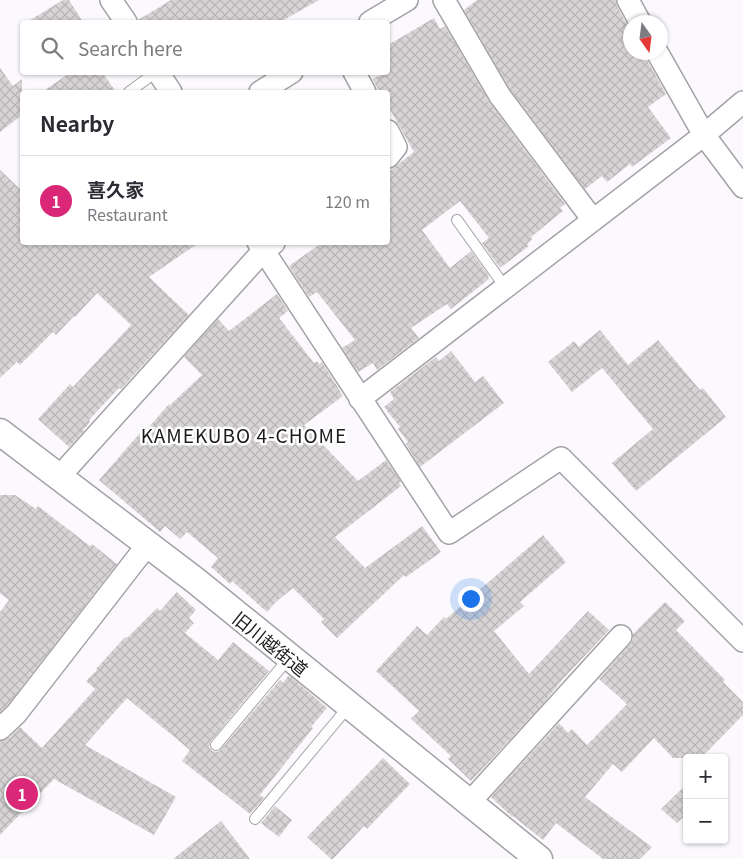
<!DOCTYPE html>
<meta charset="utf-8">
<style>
body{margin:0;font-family:Georgia,"Noto Sans JP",serif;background:#f2f2f3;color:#2b2b33}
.controls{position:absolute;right:15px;bottom:15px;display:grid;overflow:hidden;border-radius:5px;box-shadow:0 1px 4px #0004}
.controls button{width:45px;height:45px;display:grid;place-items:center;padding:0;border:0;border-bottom:1px solid #e1e1e2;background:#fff;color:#2b2b33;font:25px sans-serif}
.compass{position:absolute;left:623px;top:15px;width:45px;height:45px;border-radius:50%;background:#fff;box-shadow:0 1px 4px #0004;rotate:166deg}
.you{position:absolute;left:470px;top:598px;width:18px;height:18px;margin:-12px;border:4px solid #fff;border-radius:50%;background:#1a73e8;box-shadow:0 0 0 8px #1a73e833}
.badge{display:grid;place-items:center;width:32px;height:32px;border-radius:50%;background:#db2777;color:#fff;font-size:16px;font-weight:700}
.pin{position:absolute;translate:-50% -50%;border:2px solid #fff;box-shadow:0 1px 5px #0006}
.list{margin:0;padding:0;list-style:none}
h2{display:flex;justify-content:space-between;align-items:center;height:65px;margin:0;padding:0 20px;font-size:21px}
h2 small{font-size:16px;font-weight:400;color:#7c7c81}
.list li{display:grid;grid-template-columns:32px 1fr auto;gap:15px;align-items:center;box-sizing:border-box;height:90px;padding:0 20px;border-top:1px solid #e1e1e2}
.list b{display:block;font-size:19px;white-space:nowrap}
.list p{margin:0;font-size:16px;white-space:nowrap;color:#7c7c81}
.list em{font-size:16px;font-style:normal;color:#7c7c81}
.icon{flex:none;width:28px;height:28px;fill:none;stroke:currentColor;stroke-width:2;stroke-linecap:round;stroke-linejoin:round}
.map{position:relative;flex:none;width:743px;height:859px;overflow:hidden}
.search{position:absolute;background:#fff;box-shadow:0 1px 4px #0004;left:20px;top:20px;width:370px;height:55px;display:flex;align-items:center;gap:12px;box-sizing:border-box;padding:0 18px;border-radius:5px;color:#7c7c81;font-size:19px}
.panel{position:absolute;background:#fff;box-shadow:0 1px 4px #0004;left:20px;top:90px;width:370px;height:155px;border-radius:5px}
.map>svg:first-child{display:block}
.building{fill:url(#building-cross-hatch)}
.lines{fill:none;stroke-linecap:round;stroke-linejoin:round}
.service-casing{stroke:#a4a2a6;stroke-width:12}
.minor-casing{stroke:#a4a2a6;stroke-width:24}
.tertiary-casing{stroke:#a4a2a6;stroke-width:29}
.service{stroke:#fff;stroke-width:10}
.minor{stroke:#fff;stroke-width:21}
.tertiary{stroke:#fff;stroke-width:26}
.labels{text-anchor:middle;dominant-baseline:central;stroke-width:5;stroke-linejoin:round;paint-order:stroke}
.street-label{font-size:18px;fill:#1d1c1d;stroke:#fff}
.neighbourhood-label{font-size:19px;letter-spacing:1px;fill:#1d1c1d;stroke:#fff}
</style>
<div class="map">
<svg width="743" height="859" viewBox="0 0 743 859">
<defs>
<pattern id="building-cross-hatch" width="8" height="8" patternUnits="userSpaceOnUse" patternTransform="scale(1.25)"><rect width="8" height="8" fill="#d8d4d6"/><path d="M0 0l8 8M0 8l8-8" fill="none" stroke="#b9b5b7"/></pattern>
</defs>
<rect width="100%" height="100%" fill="#fbf9fd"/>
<g class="building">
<polygon points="63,0 69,0 83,22 27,22"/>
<polygon points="171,0 319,0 280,22 138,22 138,20"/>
<polygon points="477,0 616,0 617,6 630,30 630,52 645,52 646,58 666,94 648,107 671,138 632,167 630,164 607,182 602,176 585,189 510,89 464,10"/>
<polygon points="434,18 440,29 445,26 490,103 565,204 560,208 563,211 531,237 532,239 527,244 529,246 500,268 482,243 489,238 460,201 422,230 450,268 471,251 489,276 488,278 489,279 451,309 447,304 411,328 419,338 377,370 373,363 358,372 342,348 355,340 317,292 309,297 289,266 323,242 388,242 388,172 414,152 388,106 388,92 380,92 372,79 388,72 388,45"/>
<polygon points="0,68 13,86 22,79 22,115 0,132"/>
<polygon points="71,72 102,72 116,92 42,92"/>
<polygon points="0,170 22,191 22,242 200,242 149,277 189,315 121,389 119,388 89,420 90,422 83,430 84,431 69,447 38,419 70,384 73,387 131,325 97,293 75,317 74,316 56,335 53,332 20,365 17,362 0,378"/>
<polygon points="277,294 288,311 279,318 314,363 317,361 319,364 322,362 343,396 304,425 358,481 386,460 401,482 399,483 401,486 335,537 365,568 422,526 441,552 406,577 404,575 337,638 321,622 324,619 293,588 276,602 267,612 232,581 230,584 211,567 218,558 187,532 180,539 165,526 160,532 99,480 140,433 142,435 169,404 170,405 202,375 184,357 218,319 229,331"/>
<polygon points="600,330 628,365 658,340 700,390 703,388 726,417 636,491 612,463 653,429 602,368 572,392 548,362 574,341 579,347"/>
<polygon points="451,351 475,382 483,376 504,403 420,467 406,444 408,442 398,429 400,427 384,407 394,399 390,392 436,357 439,361"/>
<polygon points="0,495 15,495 36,509 38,506 90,546 92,544 117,564 7,706 0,712 0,612 9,600 0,593"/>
<polygon points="543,535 566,562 520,602 524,606 494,631 529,674 588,611 609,630 562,680 542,705 471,781 448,759 451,756 411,719 419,711 376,671 417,626 427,635 444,617 446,619"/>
<polygon points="177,592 196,610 189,618 194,623 185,633 218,660 233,642 269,671 211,741 209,747 212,751 218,752 221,749 280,680 283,683 289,675 327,708 311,727 313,728 260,795 264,798 250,814 182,761 190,750 127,698 85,745 176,797 154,835 54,779 0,835 0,741 9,738 20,727 42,748 95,689 86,681 97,670 96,669 125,637 127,638 157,608 160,611"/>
<polygon points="665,602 685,621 676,630 725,680 723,682 743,702 743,715 701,758 673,758 654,738 622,772 613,764 585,797 652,847 640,859 603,859 556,823 543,840 513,816 512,817 491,797 559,723 568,733 572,729 587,745 627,704 599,679 630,644 633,639 633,634"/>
<polygon points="383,758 410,784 367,829 364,826 333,859 331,859 307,837"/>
<polygon points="687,784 687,814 677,823 661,809"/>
<polygon points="275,806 292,820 279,837 261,823"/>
<polygon points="221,821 250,859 173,859"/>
</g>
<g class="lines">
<g class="service-casing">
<g id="service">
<polyline points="129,92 156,72"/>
<polyline points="457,220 505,287"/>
<polyline points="216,745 289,658"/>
<polyline points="255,819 349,706"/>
</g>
</g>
<g class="minor-casing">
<g id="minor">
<polyline points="111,0 126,22"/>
<polyline points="444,0 500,96 593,220"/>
<polyline points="628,0 640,22"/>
<polyline points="370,22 407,0"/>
<polyline points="657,52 704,135 743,187"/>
<polyline points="158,72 171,92"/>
<polyline points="354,72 365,92"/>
<polyline points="260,92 292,72"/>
<polyline points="388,131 396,147 388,157"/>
<polyline points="258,242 449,533 561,458 743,641"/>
<polyline points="360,399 704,135 743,102"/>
<polyline points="59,477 263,251 274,243"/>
<polyline points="0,729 16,714 148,544"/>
<polyline points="469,803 621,636"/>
</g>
</g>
<g class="tertiary-casing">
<polyline id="tertiary" points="0,432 196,581 539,859"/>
</g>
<use href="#service" class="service"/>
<use href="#minor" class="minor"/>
<use href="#tertiary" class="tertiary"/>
</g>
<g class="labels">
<g class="street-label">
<text transform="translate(271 643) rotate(39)">旧川越街道</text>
</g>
<g class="neighbourhood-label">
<text x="244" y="434">KAMEKUBO 4-CHOME</text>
</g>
</g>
</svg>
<div class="controls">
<button>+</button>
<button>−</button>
</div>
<svg class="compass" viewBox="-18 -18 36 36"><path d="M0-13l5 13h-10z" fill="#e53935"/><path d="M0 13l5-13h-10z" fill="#7c7c81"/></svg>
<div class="you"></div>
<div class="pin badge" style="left:22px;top:794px">1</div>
<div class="search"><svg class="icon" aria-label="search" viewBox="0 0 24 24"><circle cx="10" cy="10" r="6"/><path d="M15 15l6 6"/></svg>Search here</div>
<section class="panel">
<h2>Nearby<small></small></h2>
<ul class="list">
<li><span class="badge">1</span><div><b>喜久家</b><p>Restaurant</p></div><em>120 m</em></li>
</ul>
</section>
</div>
